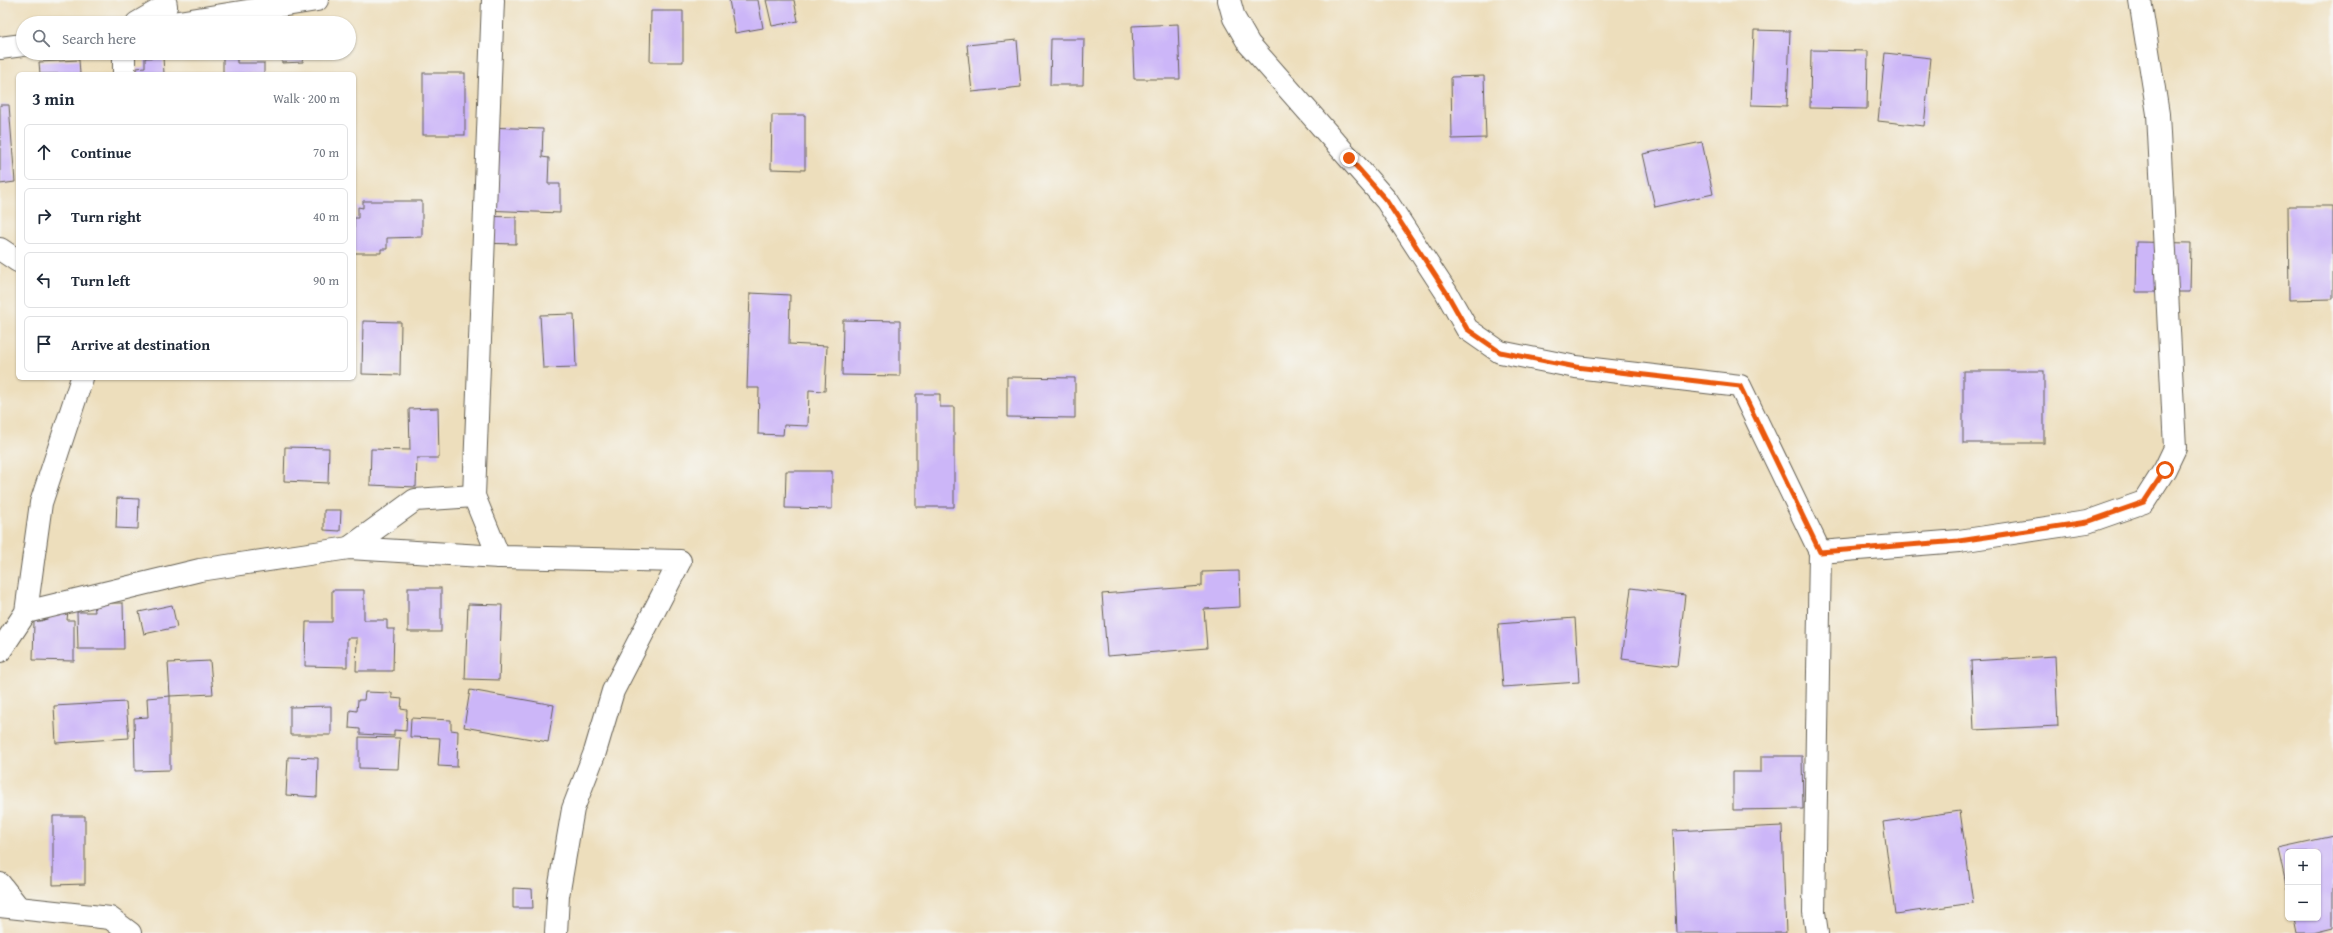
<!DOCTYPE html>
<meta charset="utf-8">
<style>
body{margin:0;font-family:"Gentium Book Plus",serif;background:#f6f6f7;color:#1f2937}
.controls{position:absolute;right:12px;bottom:12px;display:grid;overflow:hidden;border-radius:6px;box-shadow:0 1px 3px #0004}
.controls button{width:36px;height:36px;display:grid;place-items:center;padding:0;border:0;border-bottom:1px solid #e0e1e3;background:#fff;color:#1f2937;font:20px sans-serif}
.stop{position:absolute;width:12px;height:12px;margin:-9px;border:3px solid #ea580c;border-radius:50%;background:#fff}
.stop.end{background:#ea580c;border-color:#fff;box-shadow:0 1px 4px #0008}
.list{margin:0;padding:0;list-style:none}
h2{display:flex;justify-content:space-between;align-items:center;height:52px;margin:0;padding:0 16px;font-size:17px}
h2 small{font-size:13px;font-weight:400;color:#747a83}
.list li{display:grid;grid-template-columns:26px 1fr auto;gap:12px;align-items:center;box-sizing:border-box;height:56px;margin:0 8px 8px;padding:0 8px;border:1px solid #e0e1e3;border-radius:6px}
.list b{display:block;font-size:15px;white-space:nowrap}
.list em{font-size:13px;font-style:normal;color:#747a83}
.icon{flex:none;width:22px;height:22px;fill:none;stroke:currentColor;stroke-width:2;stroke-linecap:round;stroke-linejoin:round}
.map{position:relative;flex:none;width:2333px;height:933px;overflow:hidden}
.search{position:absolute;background:#fff;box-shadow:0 1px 3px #0004;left:16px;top:16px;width:340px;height:44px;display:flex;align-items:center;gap:10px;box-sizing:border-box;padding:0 14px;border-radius:22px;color:#747a83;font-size:15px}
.panel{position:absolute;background:#fff;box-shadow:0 1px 3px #0004;left:16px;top:72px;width:340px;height:308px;border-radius:6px}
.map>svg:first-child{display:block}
.building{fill:#ccb6f8}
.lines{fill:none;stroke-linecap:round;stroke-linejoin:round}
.minor-casing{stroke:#656054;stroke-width:24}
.major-casing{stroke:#656054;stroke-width:24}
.minor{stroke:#fff;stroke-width:22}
.major{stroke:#fff;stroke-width:22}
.route{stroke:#ea580c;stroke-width:5}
</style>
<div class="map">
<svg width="2333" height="933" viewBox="0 0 2333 933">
<rect width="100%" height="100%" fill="#f6f6f2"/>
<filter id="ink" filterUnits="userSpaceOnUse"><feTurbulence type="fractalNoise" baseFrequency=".025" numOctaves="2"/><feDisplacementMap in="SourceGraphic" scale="8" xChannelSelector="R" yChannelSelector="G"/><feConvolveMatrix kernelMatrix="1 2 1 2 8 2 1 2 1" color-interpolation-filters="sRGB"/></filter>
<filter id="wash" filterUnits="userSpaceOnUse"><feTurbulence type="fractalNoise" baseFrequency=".012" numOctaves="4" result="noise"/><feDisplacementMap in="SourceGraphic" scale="16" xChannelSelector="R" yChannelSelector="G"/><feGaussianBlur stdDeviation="0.9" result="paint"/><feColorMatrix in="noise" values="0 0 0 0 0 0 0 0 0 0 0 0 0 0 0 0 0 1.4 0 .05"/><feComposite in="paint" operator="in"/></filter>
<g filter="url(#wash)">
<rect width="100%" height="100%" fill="#eddebc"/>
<g id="blocks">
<g class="building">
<polygon points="729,0 758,0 763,28 735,33"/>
<polygon points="766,0 794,0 798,21 772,26"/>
<polygon points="651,11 683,11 683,62 650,62"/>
<polygon points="1178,24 1180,79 1134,79 1132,26"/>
<polygon points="1754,30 1790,31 1787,106 1751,105"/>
<polygon points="1051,39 1084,39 1083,85 1050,85"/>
<polygon points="1017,40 1021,87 972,92 967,45"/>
<polygon points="1811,50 1868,51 1867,109 1810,108"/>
<polygon points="223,53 237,53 237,63 264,63 264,74 223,74"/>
<polygon points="281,53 302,53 303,62 282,63"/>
<polygon points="1885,53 1931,58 1924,126 1878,121"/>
<polygon points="163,57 164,74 137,74 137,68 145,67 145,58"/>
<polygon points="79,60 80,74 40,74 39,62"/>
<rect x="423" y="73" width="42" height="62"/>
<polygon points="1484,76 1486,138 1452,139 1451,77"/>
<polygon points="0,105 9,105 15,182 0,184"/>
<polygon points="772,115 805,115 805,170 771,169"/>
<polygon points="485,127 543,129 542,157 549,158 548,184 560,184 560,213 483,210"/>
<polygon points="1702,142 1713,194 1655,207 1643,154"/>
<polygon points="363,201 422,201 422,237 387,238 387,249 381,249 381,253 354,253 354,218 358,218 358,207 363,208"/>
<polygon points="2288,206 2333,206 2333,299 2289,300"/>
<polygon points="478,216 516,217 516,244 478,243"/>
<polygon points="2137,242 2191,243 2190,292 2136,292"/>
<polygon points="750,293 790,295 789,344 827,346 825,391 809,390 808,426 784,425 783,435 758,434 759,388 747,388"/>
<polygon points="574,314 576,367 543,368 540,315"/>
<polygon points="843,320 900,321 900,376 842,375"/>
<polygon points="363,321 401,322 400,375 362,374"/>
<rect x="1963" y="371" width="81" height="72"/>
<polygon points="1007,377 1075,378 1075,418 1007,417"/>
<polygon points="916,394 940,394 940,407 954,407 954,507 916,507"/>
<polygon points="438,408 439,458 417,458 416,487 370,485 371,449 410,450 409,409"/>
<polygon points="285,447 329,448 328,483 284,481"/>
<polygon points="786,471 832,471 832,509 785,508"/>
<polygon points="117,498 139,499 138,529 116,528"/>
<polygon points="324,510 341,510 340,531 324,530"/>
<polygon points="1239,571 1240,607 1204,609 1207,648 1107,656 1102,594 1202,586 1202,572"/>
<rect x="408" y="588" width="33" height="44"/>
<polygon points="1631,588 1685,595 1677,666 1622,659"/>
<polygon points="332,590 364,590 364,620 387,620 387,629 394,629 393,671 356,671 357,638 347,638 347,667 305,666 306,622 332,622"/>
<polygon points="94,603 123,603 124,649 78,649 77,612 95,612"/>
<polygon points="468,604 502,605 499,680 465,679"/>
<polygon points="172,605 177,627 144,634 139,612"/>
<polygon points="68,611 67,620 74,620 74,661 33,660 34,621 41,621"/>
<polygon points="1575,618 1579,682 1503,687 1498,624"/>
<polygon points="2055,656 2058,726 1974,730 1971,661"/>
<polygon points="210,661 213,694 170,696 168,663"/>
<polygon points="470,690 554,705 548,742 464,727"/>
<polygon points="365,692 392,693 392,698 402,699 401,709 407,710 406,731 394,730 394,736 360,734 360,729 349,728 350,710 357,711 358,700 364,700"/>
<polygon points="170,696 170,770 135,771 134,718 148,717 147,698"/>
<polygon points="126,702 129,738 56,743 54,706"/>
<polygon points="331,706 331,735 290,735 290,707"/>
<polygon points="411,718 451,720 451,730 458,731 457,767 438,766 440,738 410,737"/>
<polygon points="359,737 400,738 398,769 359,768"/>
<polygon points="1761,756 1802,756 1803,809 1733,810 1733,772 1761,772"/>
<polygon points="288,757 318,758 317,797 286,795"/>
<polygon points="1960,811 1973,903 1895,914 1883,822"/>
<polygon points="53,816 85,816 85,884 53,885"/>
<polygon points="1782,826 1786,933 1677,933 1673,831"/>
<polygon points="2333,836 2333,928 2313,933 2297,933 2294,918 2318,918 2318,852 2288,852 2287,889 2278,848"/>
<polygon points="513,888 532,889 533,908 513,908"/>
</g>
</g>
</g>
<g filter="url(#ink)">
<use href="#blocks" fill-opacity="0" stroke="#656054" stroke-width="1"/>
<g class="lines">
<g class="minor-casing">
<g id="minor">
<polyline points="493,0 474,496 499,557 680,561 613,691 595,752 573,809 558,896 556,933"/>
<polyline points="1229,0 1234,18 1249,44 1386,200 1446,292 1467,329 1500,352 1576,367 1740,386 1820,552 1814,912 1817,933"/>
<polyline points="137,23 166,6 165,0"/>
<polyline points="172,23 317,0"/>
<polyline points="0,48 23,45"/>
<polyline points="124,53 124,74"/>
<polyline points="0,249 18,261"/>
<polyline points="1820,552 1959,541 2087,522 2144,502 2165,469 2175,448 2158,114 2140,0"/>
<polyline points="26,612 200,570 349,548 499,557"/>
<polyline points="0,651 26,612 41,503 82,378"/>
<polyline points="0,884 18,907"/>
<polyline points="0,906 110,918 130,933"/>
</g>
</g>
<g class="major-casing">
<polyline id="major" points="349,548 415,500 474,496"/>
</g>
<use href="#minor" class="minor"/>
<use href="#major" class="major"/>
</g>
</g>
<g class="lines" filter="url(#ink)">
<polyline class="route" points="1349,158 1386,200 1446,292 1467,329 1500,352 1576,367 1740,386 1820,552 1959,541 2087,522 2144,502 2165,470"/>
</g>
</svg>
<div class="controls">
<button>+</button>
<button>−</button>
</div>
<div class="stop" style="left:2165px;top:470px"></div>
<div class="stop end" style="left:1349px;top:158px"></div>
<div class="search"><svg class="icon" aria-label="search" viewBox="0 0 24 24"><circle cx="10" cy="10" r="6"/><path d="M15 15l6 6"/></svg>Search here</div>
<section class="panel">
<h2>3 min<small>Walk · 200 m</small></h2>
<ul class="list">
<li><svg class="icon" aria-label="ahead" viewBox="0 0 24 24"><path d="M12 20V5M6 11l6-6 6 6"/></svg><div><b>Continue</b></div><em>70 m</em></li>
<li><svg class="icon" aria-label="right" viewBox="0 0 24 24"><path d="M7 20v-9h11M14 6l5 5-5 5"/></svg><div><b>Turn right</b></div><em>40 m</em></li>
<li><svg class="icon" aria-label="left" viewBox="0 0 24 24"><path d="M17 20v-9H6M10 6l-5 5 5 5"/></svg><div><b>Turn left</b></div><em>90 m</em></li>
<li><svg class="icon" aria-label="arrive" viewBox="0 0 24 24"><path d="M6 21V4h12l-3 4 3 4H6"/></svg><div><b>Arrive at destination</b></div></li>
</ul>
</section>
</div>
